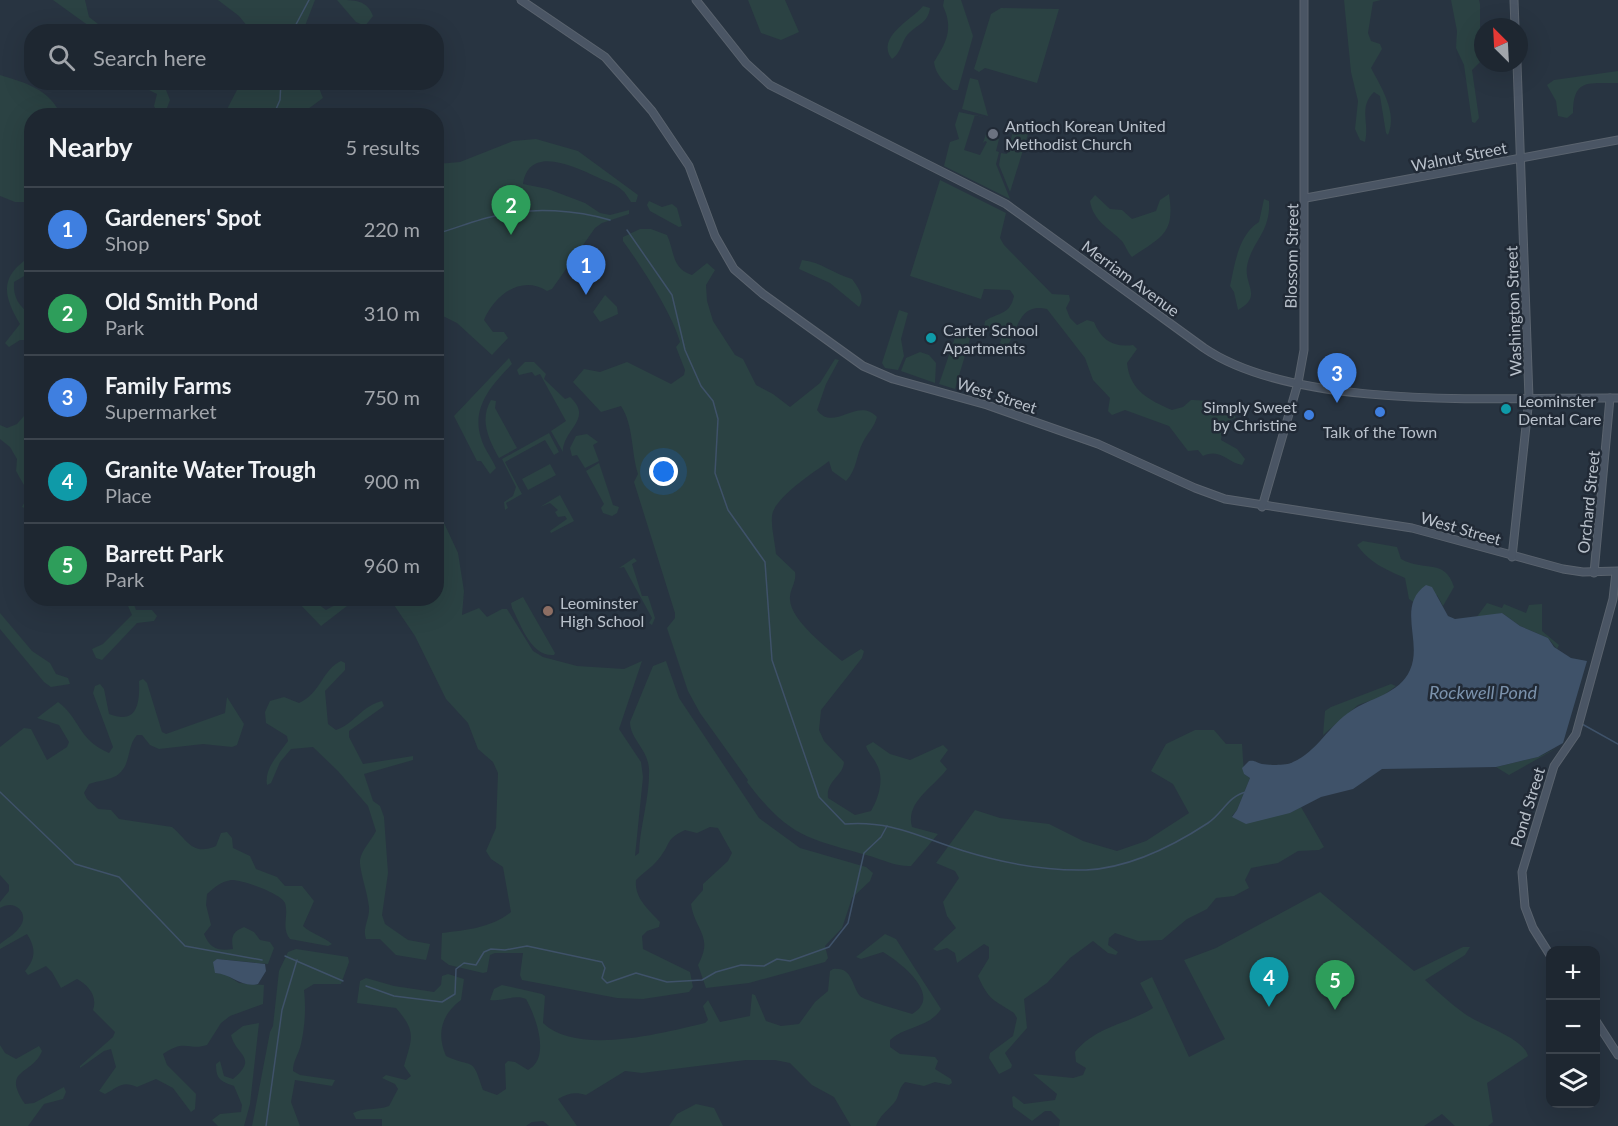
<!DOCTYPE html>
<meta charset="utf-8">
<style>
body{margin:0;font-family:Lato,sans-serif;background:#2b333d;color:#f1f3f6}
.controls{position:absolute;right:18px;bottom:18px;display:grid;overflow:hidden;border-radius:12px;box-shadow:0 6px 24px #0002}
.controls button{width:54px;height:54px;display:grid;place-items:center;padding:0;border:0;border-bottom:2px solid #3c444d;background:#1e2731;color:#f1f3f6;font:30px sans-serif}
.compass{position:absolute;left:1474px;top:18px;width:54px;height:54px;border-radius:50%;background:#1e2731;box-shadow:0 6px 24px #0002;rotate:336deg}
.you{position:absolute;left:664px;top:472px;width:21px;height:21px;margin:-15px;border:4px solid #fff;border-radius:50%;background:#1a73e8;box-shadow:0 0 0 9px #1a73e833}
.badge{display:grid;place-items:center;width:39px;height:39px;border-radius:50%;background:#95b2f1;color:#fff;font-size:20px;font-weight:700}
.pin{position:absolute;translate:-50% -50px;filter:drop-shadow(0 2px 3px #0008)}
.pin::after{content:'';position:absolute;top:32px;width:21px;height:18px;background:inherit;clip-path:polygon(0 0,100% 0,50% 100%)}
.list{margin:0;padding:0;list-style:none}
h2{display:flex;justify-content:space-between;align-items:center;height:78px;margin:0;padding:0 24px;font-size:26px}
h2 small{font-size:20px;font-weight:400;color:#a1a5ab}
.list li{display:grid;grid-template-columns:39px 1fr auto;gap:18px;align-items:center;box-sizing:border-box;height:84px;padding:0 24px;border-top:2px solid #3c444d}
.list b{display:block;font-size:22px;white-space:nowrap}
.list p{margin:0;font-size:20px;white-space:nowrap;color:#a1a5ab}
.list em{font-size:20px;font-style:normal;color:#a1a5ab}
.icon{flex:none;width:33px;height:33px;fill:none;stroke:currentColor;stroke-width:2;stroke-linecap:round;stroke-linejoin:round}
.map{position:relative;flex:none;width:1618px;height:1126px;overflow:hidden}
.search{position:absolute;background:#1e2731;box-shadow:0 6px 24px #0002;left:24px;top:24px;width:420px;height:66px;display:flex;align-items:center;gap:15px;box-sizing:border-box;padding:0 21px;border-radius:24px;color:#a1a5ab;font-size:22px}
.panel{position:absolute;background:#1e2731;box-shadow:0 6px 24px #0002;left:24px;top:108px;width:420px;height:498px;border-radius:24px}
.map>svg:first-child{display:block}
.green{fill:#2b4243}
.water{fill:#3f5269}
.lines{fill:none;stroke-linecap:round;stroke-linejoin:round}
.stream{stroke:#3f5269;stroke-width:1.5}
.secondary-casing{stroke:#5a636e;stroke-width:9}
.secondary{stroke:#4a5564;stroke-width:7}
.worship-dot{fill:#6b7280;stroke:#212a36;stroke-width:2}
.culture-dot{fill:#0f9aa8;stroke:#212a36;stroke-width:2}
.shop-dot{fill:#3f7fe0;stroke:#212a36;stroke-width:2}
.education-dot{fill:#8d6e63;stroke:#212a36;stroke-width:2}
.labels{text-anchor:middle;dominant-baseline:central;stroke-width:5;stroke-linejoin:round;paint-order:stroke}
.poi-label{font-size:16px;fill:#b9c1cb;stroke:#212a36;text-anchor:start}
.street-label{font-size:16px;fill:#b9c1cb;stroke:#212a36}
.water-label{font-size:18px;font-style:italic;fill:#7b92ac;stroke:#212a36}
</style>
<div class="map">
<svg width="1618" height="1126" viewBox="0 0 1618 1126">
<rect width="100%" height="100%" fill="#283441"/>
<g class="green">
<polygon points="53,0 85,0 89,17 107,31 96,31"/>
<polygon points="218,0 315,0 303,31 252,32 239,16"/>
<path d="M337,0C355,0 367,0 373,16L365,26L356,22Z"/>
<polygon points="748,0 785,0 799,32 781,40 761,33"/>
<path d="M944,0H961L973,36L958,90H953C945,83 935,74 934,62C946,43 954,29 943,6Z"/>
<path d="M1344,0H1381L1373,2L1368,33L1371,41L1380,44L1382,49L1371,68C1381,87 1398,113 1388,135L1386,133L1380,96L1374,92C1358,107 1370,124 1365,142L1360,140L1355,129L1358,101L1351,72Z"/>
<polygon points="1451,0 1479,0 1480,4 1480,38 1476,43 1483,53 1483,59 1472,70 1479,118 1475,123 1472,122 1464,65 1456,48 1457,31"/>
<path d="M923,6L930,8C928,23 918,24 908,34C901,42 902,52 892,59C875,37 912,20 923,6Z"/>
<polygon points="1001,8 1059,9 1037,83 985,68 979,72 974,69 991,14"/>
<path d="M1618,71V83C1590,84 1573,77 1573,113L1567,118L1558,116L1556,101L1547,85L1554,80Z"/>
<path d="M0,75C26,83 49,89 61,115L32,116L31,202H15L0,196Z"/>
<polygon points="970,78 978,80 988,116 962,109"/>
<polygon points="135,83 157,83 166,90 170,100 167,108 158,114 154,106 157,94"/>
<polygon points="236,83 320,83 319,88 323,98 308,109 304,115 224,115 237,90"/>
<polygon points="959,112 987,118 975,115 964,150 980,155 987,142 985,141 983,143 986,134 999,139 996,151 999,152 996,164 1010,199 944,166 950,142 959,139 955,125"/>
<polygon points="1019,127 1029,131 1010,192 999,165 1001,153 1007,154 1014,128"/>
<path d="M536,139L578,151L638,195L636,202H631C628,198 626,193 622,190C616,184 605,181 597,177C575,167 529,144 523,184L548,189L585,203L600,213L610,215L629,210V214L602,223L595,228L552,289L547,291C521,274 494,296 484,320L493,332H504L508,338L492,355L457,323L437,313V164L460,162L513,141Z"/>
<path d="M940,180L1006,213L1000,238L1004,245L1052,294L1069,295L1070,300L1066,308L1070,318L1077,325L1087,320L1094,322C1101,340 1114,348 1133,345L1137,349L1127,363C1130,391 1149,400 1172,410L1183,407L1191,400C1207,400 1228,404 1236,418C1224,421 1223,428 1221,440L1237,449L1245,459L1242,465C1226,462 1221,448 1203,456L1198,450L1188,451L1169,426L1125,410L1112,415L1108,411L1110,398L1093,380L1085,358L1047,309C1014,301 1019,340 1000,354L997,352L1002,337L1000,332L984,328L985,321C999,312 1010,315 1014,296L1010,290L984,289L981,299L910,276Z"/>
<path d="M1169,194C1175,233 1163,236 1132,257C1127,252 1126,246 1122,241C1109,228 1093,221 1090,201L1095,195L1110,209L1122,210L1132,219L1156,211L1160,200Z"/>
<path d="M1264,199L1269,201C1271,232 1252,241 1247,266C1244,286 1263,296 1238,310L1234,292L1230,286C1235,264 1238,235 1259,222Z"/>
<polygon points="649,201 662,207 672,204 677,208 682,226 679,227 650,211 647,205"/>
<path d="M640,229H651L667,235C675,252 671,268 692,275L707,263L715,270L706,285L707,301L713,321L735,355L743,359L756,385L773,394L790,407L820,383L835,359L839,360L826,384L817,410C834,433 857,396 877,417C874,428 868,432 863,442C856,455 857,470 846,481L832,471L829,461C815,472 774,497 772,516C771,528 775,542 776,554L795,572C797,582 789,590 790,600C791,620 827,648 842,661L861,649L864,651L862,658L821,710L819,730L824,741L844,762C843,777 826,780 828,798L855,815L871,811C879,798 885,777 876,763C873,757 868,753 866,746L873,742L890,754L910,760L943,745L948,750L940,761L947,769C934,787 905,802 912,827L938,834L911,866C898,867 883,860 870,856C806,838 789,837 747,782L748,780L700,713L688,691L667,628L675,618V613L634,482L638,474C631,452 634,426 621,406L601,412L573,382L584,369L600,372L627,362L671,384L684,375L685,370L676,347L680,342C672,313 641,266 623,241V237Z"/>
<path d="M802,260C821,262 834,274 852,279C858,287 866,298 859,307L830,283L799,269Z"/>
<path d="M24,261L31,266V272L14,282C13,298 19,306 31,315V345L27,340H20L9,347L5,343L20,324C4,297 0,279 24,261Z"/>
<polygon points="605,295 617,307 618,314 600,322 593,312"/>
<polygon points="899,310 908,313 901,339 904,356 898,370 885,368 882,363"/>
<polygon points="951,326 972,332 955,389 939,384 958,329"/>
<polygon points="920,352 929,355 936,363 935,383 901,371 906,358"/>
<path d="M509,358L512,364C492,385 471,407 481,438C484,449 492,458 496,468L490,474L481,461H477L454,416Z"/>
<path d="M525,362H534L546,374L544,379L565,399L570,397C594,419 563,429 563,452L551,431L566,421L540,374L535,376L532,372L519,375L517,370Z"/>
<path d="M491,400L496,401L495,408L517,448L499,458C489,440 479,420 491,400Z"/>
<polygon points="31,408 31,433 28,436 32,439 32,506 27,509 22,507 29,494 16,471 17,459 10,447 0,439 0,425 7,428 17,424"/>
<polygon points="549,433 559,452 554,455 545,440 505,462 522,494 506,503 508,508 505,510 504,502 513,496 516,487 502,459"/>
<polygon points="587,434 598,442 593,445 599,461 585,468 577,455 572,456 570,448 576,436"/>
<polygon points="599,463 613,505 619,507 617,513 612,516 603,513 601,508 604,504 586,471"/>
<polygon points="550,464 556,475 528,490 522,479"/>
<polygon points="560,495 574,521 551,533 550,531 567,519 565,516 558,517 555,512 558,510 550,503 540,507"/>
<path d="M437,508L458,553L464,591L462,615L479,608L487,617L502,609H507L533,651L543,657L577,666L624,669L642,661L619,729L641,762L643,777L635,856L639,853C640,825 650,797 649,769C648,749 630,739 630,722L653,666L666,661L679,698L759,818L800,848L866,867L873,873L870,881L852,898L842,928L825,946L828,958L825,962L749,983L706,988L698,965C714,936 695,931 691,904L703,890V884L728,861L732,853L718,828L710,827L697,833L685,830C665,840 672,841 661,856C654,866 644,872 636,880C634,898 649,910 660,922L659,927L647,931L642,936L643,949L690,972L693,987L689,992L643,999L617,998L522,980L520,975L523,953H495L490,955L487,972L483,973L449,965L441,959L442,933C467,930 491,928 511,912L503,867L491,859L486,851L496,828L498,773L493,762L478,749L468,723L446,699L415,636L390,599L436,598Z"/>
<path d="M1363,541L1397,547L1401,559C1425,572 1445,558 1454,587L1443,606L1437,595L1416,597L1415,603L1409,599L1405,578C1385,569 1370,563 1357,545Z"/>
<polygon points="634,558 637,561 632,564 642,596 648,596 655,618 652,625 649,623 652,618 624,567 619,568"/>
<path d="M523,597L555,653L554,655C531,657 521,625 512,608L511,603Z"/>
<polygon points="125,599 132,599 136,610 152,610 157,616 154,621 137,623 102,660 96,658 92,649 103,644 132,615"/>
<polygon points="295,599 311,599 326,610 346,599 356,599 321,626"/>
<polygon points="1487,603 1502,608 1504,604 1526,613 1529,605 1542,604 1542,631 1559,645 1557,649 1548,638 1520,626 1502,613 1476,618"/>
<polygon points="0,613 32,651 50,663 56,674 68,678 70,684 51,687 44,682 0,629"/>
<path d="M341,661L345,663V670L325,691L328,724L336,730C354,724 363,705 382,701L384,706L349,731V737L363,764L413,756V760L364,774L373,801L380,806L384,817L388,873L382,915L385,924L408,940L430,944L426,960L396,955L380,939H366C362,928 370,919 369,907C368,894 359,869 360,860C362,849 371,841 376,831L368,806L338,771L313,747L291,749L280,762L271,783L267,785C264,768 279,754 288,741L287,736L266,723L265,712L270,701L284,697L299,703C321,693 322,670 341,661Z"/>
<path d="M143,679L147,683L162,732L166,734L225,713L227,697L244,724L237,745L232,747L203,744L159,749L150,745L142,735H137C126,747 132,766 116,776C109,780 97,781 89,784L84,793L87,799L98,809L111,810L119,819L172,827C186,838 192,857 216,846L221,833L227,832L232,838L233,848L250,856L256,869L277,877L285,886H302L314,901L303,926C311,934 323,936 332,944L328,946L290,939C281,928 289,915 285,903C282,894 241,879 231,880C220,882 215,887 207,894L206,905L211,925L204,934C210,949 218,951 233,949C231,937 232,932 244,927L254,932L260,940L270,942L274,948L268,964L217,959L215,973L225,974L239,983L264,985L263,1004L230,1016L221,1023L207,1045C189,1051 185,1038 163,1054L167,1065L196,1094L195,1109L191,1112L173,1088L156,1079L137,1087C122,1080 117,1088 105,1094L99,1091L116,1067L111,1049L104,1051L80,1068V1066L113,1037L115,1032L93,1010C98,996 88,985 77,979L61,988L52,972L46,966L28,975L25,971C36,958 36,948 27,934L0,949V944C6,939 15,934 19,928C31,914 15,898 0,908V902L9,891V885L0,875V747L24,728L31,729L47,760L67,747L69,742L59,725L37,718L58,702C80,718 77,739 109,753L113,747L93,693L95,686L100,684L104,689L109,714C137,725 140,704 139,681Z"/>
<polygon points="1391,684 1396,686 1381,697 1358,705 1323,735 1325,711 1331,707"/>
<path d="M1195,730H1214L1226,744H1242L1244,774L1250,778L1237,810L1232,816L1290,813L1301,807L1324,847L1319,850L1298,851L1278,863L1251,868L1245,880L1249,888L1234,896L1216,898L1207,909L1187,919L1162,940L1138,941L1115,933L1109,938L1108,945L1118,952L1116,955L1108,953L1093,941L1070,958L1047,983L1024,999L1027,1028L1005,1053L1012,1065L1011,1068L999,1074L989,1058L990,1053L1013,1036L1017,1018L1014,1013C993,999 989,1001 978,976L989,958V947L984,944L957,963L955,953L947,948L937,951L933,949L956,928L947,916L943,902L959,878L955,871L936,863L975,810L1000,818L1049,824L1083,841L1117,851L1146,841L1189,813L1173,784L1151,771L1166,744Z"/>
<polygon points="1557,748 1509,775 1496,767 1538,757"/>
<path d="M1320,892L1414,971L1463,947H1470L1465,955L1425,980C1438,992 1451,1004 1465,1014C1480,1025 1524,1038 1528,1056L1487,1083L1493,1122L1488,1126H1455L1442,1114L1424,1126H1059L1060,1120L1051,1111H1045L1032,1121L1013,1107L1012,1097L1014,1096L1024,1104L1055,1100L1057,1094L1033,1074L1073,1078L1083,1075L1086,1068L1076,1062L1075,1052C1098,1025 1126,1025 1153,1008L1140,983L1152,977L1189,1057L1225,1039L1184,960L1216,948Z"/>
<path d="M885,934L896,939L941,1009C929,1028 905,1026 890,1040V1047L900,1054L935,1057L938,1061L935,1069L951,1079L952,1083L949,1085L935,1082L924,1086L905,1082C897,1090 900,1096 894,1103C887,1111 880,1115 876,1126H851L834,1097L812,1085L790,1063L775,1060H746L642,1073L625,1071L586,1095C576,1092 568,1093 558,1099L577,1126H549L543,1121L532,1122L526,1126H382V1119H356L353,1113C365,1107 376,1111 389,1106L398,1089L395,1084L382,1078L386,1075L406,1080L411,1076L404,1066C412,1038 417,1032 396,1008L357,1003L360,981L366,978L394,986L434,992L441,985L442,976L448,974L464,979L461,1000C442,1014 436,1033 446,1056C474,1069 472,1055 483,1090L497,1095L506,1089L505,1064L508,1061L515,1062L528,1070C551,1058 536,1017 526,999C515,994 502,1002 490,1000L494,989L502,985L542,994L545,996L543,1023C577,1056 663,1033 705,1023L708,1020L703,1006L708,1000L720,1022L750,1016L752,994L755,995L766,1021L781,1026L799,1024L815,1002L828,991L830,971L833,969C853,967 851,985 860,996C863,1000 903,1011 912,1014C944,996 900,962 883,952L861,959L856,957Z"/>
<path d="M296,949L348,957L349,962L341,984H314L304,990C306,1008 305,1026 301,1044C299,1054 293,1060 293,1071L300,1075L335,1080L332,1086L295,1080L291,1102L300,1126H252L270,1032L273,1026L279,971L288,952Z"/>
<path d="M259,1023L250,1104L244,1126H218L212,1120L220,1114L241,1112L242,1105L234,1086C220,1081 216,1079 216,1064L220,1061L224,1076L233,1079C259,1057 236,1056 231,1035L243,1026Z"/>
<path d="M0,1045L5,1053L16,1059L39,1046L42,1051C32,1076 1,1068 25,1104L34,1103L64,1087L66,1092L63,1099L44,1104L28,1126H0Z"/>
<polygon points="696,1104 714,1108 723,1126 669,1126 677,1114"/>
</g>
<g class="water">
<path d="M1426,585L1432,587L1448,616L1455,619L1502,613L1520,626L1548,638L1554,647L1571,658L1587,661L1563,743L1538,757L1496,767L1382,769L1353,789L1321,797L1290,813L1246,824L1232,817L1237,810L1250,778L1244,774L1242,768L1249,761C1256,760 1256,763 1262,764C1270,765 1286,766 1293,762C1317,752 1329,725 1351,711C1369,698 1400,694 1410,670C1423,642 1396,606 1426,585Z"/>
<path d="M217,959L265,964L266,971L258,984C241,988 232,974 215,973L213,962Z"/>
</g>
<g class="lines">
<g class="stream">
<polyline points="292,32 309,0"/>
<polyline points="273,116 280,100 281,82"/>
<path d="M627,230L672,295L685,350L701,386L713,401L718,419L715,473L728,510L765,562L772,660L819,797L845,824C892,820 921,838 964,851C1003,863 1044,871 1086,870C1129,868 1173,846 1208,823C1223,813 1228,796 1246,792"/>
<path d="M436,234C457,228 478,219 499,215C534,207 576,210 610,220"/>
<polyline points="1582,724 1618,744"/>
<polyline points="0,792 75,864 119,877 185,946 262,960"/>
<polyline points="285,956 343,981"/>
<polyline points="366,986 394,996 442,1002 455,994 456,969 464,963 476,965 484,952 491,949 505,950 527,946 602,962 605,968 602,978 607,983 636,973 667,982 702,980 716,972 741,965 764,966 777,959 790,961 829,947 848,923 864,853 881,837 887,826"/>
<polyline points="266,1126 282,1010 297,960"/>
</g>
<g class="secondary-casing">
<g id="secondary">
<polyline points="521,0 605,57 652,111 689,166 715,236 734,269 763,294 863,366 893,379 987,405 1098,444 1195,488 1225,499 1412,528 1563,569 1583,572 1618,571"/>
<path d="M696,0L746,63L770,85L1006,204L1204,348C1298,412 1505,397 1618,398"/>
<polyline points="1514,0 1515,27"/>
<polyline points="1306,198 1618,140"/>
<polyline points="1262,507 1298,383 1304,350 1304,0"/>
<polyline points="1512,557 1529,398 1517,63"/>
<polyline points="1594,573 1610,398"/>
<polyline points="1550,955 1533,928 1525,907 1522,872 1554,766 1576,734 1613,599 1616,572"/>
<polyline points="1596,1021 1618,1055"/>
</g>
</g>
<use href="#secondary" class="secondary"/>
</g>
<circle class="worship-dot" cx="993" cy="134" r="6"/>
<g class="culture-dot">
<circle cx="931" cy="338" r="6"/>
<circle cx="1506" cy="409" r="6"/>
</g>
<g class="shop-dot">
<circle cx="1380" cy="412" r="6"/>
<circle cx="1309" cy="415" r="6"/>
</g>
<circle class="education-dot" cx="548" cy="611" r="6"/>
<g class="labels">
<g class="poi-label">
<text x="1005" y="125">Antioch Korean United<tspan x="1005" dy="18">Methodist Church</tspan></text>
<text x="943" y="329">Carter School<tspan x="943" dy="18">Apartments</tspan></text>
<text x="1518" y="400">Leominster<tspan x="1518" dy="18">Dental Care</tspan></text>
<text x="1297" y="406" text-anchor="end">Simply Sweet<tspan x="1297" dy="18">by Christine</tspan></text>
<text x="1380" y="431" text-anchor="middle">Talk of the Town</text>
<text x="560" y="602">Leominster<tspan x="560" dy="18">High School</tspan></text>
</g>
<g class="street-label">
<text transform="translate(1459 156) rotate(-11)">Walnut Street</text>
<text transform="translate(1291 256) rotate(-89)">Blossom Street</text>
<text transform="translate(1131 278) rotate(36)">Merriam Avenue</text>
<text transform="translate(1513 311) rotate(-92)">Washington Street</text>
<text transform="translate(997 395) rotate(18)">West Street</text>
<text transform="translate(1588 502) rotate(-84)">Orchard Street</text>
<text transform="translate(1461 528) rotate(16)">West Street</text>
<text transform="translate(1527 807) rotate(-73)">Pond Street</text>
</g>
<g class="water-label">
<text x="1483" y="692">Rockwell Pond</text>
</g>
</g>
</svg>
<div class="controls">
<button>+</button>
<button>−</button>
<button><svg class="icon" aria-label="layers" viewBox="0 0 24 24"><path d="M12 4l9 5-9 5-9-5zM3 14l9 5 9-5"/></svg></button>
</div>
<svg class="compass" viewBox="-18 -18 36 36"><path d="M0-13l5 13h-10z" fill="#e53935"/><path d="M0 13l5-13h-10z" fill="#a1a5ab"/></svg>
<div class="you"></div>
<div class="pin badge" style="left:586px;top:295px;background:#3f7fe0">1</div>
<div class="pin badge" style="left:511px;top:235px;background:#2e9e5b">2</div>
<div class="pin badge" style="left:1337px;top:403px;background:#3f7fe0">3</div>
<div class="pin badge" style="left:1269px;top:1007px;background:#0f9aa8">4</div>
<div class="pin badge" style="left:1335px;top:1010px;background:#2e9e5b">5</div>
<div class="search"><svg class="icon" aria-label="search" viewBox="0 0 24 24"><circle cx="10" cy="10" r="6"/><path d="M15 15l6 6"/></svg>Search here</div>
<section class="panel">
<h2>Nearby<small>5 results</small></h2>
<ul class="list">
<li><span class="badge" style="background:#3f7fe0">1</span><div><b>Gardeners' Spot</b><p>Shop</p></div><em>220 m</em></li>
<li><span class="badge" style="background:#2e9e5b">2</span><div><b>Old Smith Pond</b><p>Park</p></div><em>310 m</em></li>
<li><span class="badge" style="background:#3f7fe0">3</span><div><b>Family Farms</b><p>Supermarket</p></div><em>750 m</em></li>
<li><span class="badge" style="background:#0f9aa8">4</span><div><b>Granite Water Trough</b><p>Place</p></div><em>900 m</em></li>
<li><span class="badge" style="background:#2e9e5b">5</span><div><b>Barrett Park</b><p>Park</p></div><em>960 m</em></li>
</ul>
</section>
</div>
